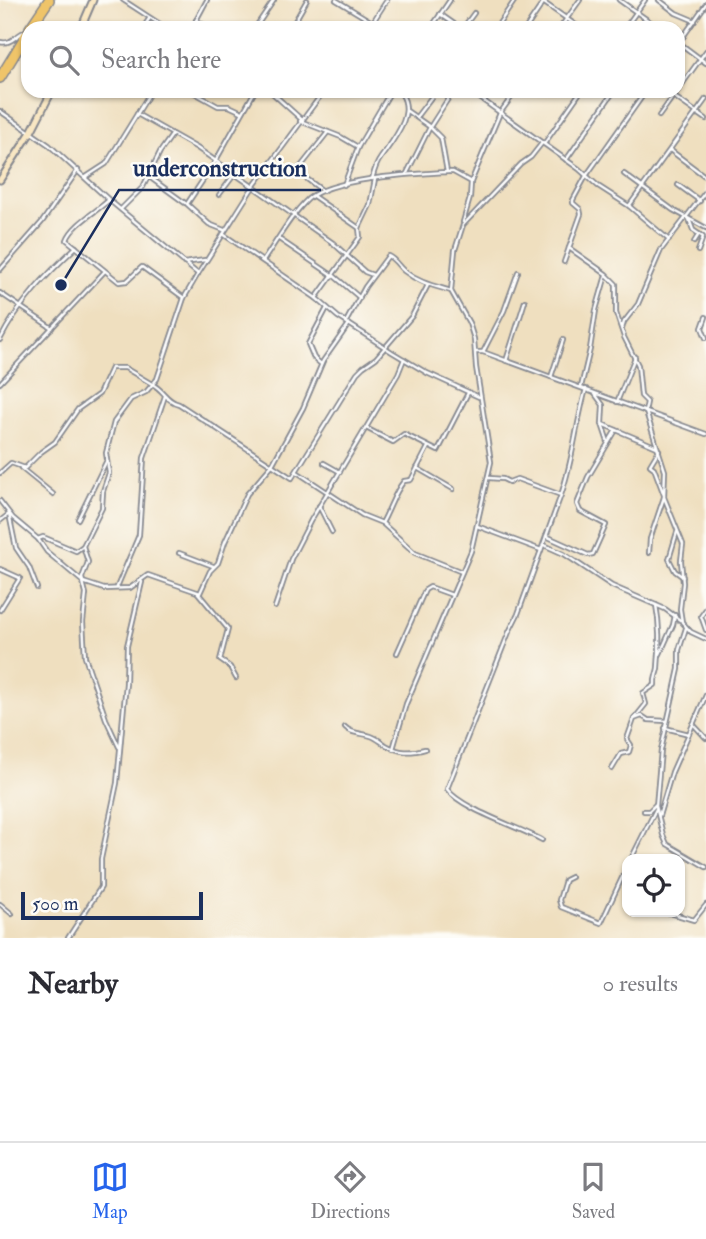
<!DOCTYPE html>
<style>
body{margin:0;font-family:"IM FELL Double Pica",serif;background:#f2f2f3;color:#2b2b33}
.controls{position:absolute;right:21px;bottom:21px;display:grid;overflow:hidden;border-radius:14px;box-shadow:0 2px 5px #0004}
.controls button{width:63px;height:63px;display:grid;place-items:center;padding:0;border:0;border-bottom:2px solid #e1e1e2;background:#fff;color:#2b2b33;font:35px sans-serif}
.scale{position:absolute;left:21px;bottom:18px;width:182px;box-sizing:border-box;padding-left:7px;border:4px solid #1b2f5e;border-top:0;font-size:19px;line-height:24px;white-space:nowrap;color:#1b2f5e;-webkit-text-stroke:5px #fdfcf7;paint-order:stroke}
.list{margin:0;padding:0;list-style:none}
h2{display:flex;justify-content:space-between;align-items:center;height:91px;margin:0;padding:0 28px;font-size:30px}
h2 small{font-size:23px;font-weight:400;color:#7c7c81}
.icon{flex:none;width:38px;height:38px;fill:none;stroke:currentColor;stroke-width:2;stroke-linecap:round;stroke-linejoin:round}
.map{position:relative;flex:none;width:706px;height:938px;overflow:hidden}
.search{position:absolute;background:#fff;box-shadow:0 2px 5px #0004;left:21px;right:21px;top:21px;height:77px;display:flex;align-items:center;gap:18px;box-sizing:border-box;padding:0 24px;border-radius:21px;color:#7c7c81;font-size:26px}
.sheet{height:203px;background:#fff}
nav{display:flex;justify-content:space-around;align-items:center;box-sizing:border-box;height:98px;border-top:2px solid #e1e1e2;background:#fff;font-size:19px;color:#7c7c81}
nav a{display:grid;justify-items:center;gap:4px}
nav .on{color:#2563eb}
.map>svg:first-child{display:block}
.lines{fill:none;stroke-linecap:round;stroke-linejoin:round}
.street-casing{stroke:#85878e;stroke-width:6}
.secondary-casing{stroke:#85878e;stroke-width:9}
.highway-casing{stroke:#85878e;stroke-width:12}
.street{stroke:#fff;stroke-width:2.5}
.secondary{stroke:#f9e7c3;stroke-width:5}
.highway{stroke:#efc469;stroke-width:9}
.leader{fill:none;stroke:#1b2f5e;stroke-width:2.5}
.callout-dot{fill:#1b2f5e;stroke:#fdfcf7;stroke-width:2.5}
.callout-label{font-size:24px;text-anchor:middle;font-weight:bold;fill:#1b2f5e;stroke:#fdfcf7;stroke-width:5;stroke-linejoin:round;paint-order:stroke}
</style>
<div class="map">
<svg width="706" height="938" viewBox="0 0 706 938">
<rect width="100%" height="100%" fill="#fdfcf7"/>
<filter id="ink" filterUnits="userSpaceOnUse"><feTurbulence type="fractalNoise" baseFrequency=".0143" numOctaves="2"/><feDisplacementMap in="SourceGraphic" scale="14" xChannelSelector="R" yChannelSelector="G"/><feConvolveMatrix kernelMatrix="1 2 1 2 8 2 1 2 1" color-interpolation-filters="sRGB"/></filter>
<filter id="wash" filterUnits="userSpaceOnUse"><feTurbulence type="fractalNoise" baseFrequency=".00686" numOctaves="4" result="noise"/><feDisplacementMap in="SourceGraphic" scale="28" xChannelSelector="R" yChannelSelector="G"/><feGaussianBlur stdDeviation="1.57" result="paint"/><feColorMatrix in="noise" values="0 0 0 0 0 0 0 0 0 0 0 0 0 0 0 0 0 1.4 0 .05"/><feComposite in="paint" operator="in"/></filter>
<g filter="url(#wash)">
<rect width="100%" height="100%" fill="#efdfbf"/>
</g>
<g filter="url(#ink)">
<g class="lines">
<g class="street-casing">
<g id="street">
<polyline points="123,0 166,28"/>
<polyline points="336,0 382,28"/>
<polyline points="540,0 580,28"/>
<polyline points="619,0 659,28"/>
<polyline points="659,0 676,13 695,21"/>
<polyline points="440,14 460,28"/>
<polyline points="196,20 208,28"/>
<polyline points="143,28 149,19"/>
<polyline points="192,28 207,0"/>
<polyline points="255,28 274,0"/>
<polyline points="291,28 307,0"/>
<polyline points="369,28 387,0"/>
<polyline points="431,28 450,0"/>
<polyline points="463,28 474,13"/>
<polyline points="496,28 515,0"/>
<polyline points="526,28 545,0"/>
<polyline points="560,28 580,0"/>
<polyline points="625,28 645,0"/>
<polyline points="678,32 684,36"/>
<path d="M0,42C11,45 16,35 24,32"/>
<polyline points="678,42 706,63"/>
<polyline points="678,44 706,4"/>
<polyline points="678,90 706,51"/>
<polyline points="127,91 128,91"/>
<polyline points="151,91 137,114 197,148 245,181 333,243 365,272 373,275"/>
<polyline points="191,91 218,106 229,106 242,112"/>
<polyline points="270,91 301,119"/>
<polyline points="453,91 430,127 441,138 447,172 453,172 471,182 470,198 463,222"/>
<polyline points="470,91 579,169 598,186 629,206 669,240"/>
<polyline points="666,91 706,119"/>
<polyline points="0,111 49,145 109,200 198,274 253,187 324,91"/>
<polyline points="407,111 430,127 407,173"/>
<polyline points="417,116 436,91"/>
<polyline points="659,116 677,91"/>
<polyline points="300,121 341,137 358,147"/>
<polyline points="544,144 581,91"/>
<polyline points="670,150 706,177"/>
<polyline points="566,160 614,91"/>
<polyline points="624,174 673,210 706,228"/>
<polyline points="148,176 185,203"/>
<polyline points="86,177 106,164 137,114"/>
<path d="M372,179C374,172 376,164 380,159C393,140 418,112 399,91"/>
<polyline points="471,182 500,113 516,91"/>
<polyline points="344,185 358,147 391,91"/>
<polyline points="678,185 700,201"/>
<polyline points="323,191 299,173 298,170 328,132"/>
<polyline points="219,195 234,175"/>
<polyline points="313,196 359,228"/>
<path d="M109,200C97,211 72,225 67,240L119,282L127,281L142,267L184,298"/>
<polyline points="629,206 706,99"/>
<polyline points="121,209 143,187 160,152 172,135"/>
<polyline points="689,219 693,230 703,237 698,251"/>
<polyline points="224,230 209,224 187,204 215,162 255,91"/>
<polyline points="223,234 316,298 338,317 392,352 427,373 479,397"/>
<polyline points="279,239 332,275"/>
<polyline points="694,242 699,234"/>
<polyline points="569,248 606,274 616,284 616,313 624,337 638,365 641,396 647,402 645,412"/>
<path d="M263,261C277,241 290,216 308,199C331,178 415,174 447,172"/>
<polyline points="564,262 581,214 580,209 573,203 573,200 586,176 646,91"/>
<polyline points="184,263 205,260"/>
<polyline points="0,270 42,222 78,170"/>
<polyline points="333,275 360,298"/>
<polyline points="0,293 52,328"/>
<polyline points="316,298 360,237 359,228 370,205 375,179"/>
<polyline points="706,317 702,328 706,338"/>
<path d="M347,320L365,287L388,256C395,259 398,266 404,271C419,283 435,286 451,291"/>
<polyline points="622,329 624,322 638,304 661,250 706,191"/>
<path d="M0,340C18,304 47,274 76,247"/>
<polyline points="476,352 483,352 706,434"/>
<polyline points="483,352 504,311 518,272"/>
<polyline points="506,361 525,301"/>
<polyline points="321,364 314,358 308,344 327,308"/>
<polyline points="551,377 563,340"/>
<polyline points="0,383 104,272"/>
<path d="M152,384C164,390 166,401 179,404L292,478L357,373L363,367L376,358L412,316L428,285"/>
<polyline points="581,387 590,349 596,310 606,275"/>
<polyline points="595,394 603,405 602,424 608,442"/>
<polyline points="617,402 635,357"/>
<polyline points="646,412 665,471 664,497 683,544 681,561 683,583 680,609 682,622 691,632 706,639"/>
<polyline points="602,424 657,447"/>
<polyline points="366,428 393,442 404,434 438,451 468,393"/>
<polyline points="659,450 650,465 654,468 664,495"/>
<polyline points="324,463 340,472"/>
<polyline points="21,468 53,494"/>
<polyline points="417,468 453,489"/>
<polyline points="297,472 362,515 382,523 415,553 462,572"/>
<polyline points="0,473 11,463 25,468 41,452 55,442 78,409 99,394 111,368 125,368 152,384"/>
<path d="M489,478L503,479L509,482L517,479L561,495L518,614L509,632L447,789C461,809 519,827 542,840"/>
<path d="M561,495C573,461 576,424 586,389"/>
<polyline points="0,501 13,518 38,539 47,552 83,582 104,589 130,588 148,575 200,593 210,571 218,563 225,542 247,494 272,465 303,408 323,361 349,324"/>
<polyline points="319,506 332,532"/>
<polyline points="9,514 16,548 29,567 37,588"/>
<polyline points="78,519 106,462"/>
<polyline points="0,521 9,514"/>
<path d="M382,523C390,509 394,493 404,481L411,480L428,447"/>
<polyline points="477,526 541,550"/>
<polyline points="677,532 669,559 675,571 683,577"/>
<polyline points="546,536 588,555 593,554 606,525 580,511 577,504 588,477 616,430"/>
<polyline points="38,539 43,537 76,551 83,546"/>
<polyline points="544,545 564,554 612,586 665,609 680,620"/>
<polyline points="179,553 213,566"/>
<polyline points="649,553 650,539 664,497"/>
<polyline points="0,569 20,578 0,610"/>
<polyline points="117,587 139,535 144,458 165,396"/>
<polyline points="198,593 228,629 220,660 230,667 236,678"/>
<polyline points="275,607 291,559 311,520 398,374 404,359"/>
<polyline points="706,609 701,616 706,630"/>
<polyline points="686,628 679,650 679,669 661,750 656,806 663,835 667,844 706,867"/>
<polyline points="397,653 425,590 430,587 452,595"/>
<polyline points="660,654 673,625 675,615"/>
<path d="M634,719L646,704L643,693L655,685C654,678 657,675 658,668C660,647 660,626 656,605"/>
<polyline points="693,724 706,738"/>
<path d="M345,727C351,734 362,733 371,736C377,738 381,742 386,745C400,753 410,753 425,749"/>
<polyline points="665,728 689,734"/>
<polyline points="119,747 106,719 85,657 83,622 86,594 82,578 88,562 83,546 102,508 103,491 109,473 106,453 114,422 131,399 146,392 157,379 184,298 198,274"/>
<polyline points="393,749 406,704 471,551 491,462 476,367 474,339 469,323 451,291 455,250 463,225 521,164 531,157 542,143"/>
<polyline points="612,769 621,754 629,752 631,745 627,739 634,719 642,716 648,720 667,721"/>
<polyline points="644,811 649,811 656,804"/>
<polyline points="659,816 672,772 706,695"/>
<polyline points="631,859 656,809"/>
<polyline points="571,877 565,880 559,900 561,907 601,923 627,867"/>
<polyline points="0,904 12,914"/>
<polyline points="667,912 694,920 706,905"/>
<polyline points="68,938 101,887 101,859 117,783 126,683 127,646 142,582"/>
</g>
</g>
<g class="secondary-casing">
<g id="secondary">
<polyline points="81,28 93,0"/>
<polyline points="0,180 31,132 52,91"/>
</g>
</g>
<g class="highway-casing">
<g id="highway">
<polyline points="30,28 49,0"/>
<polyline points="0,78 28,32"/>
</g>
</g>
<use href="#street" class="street"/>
<use href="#secondary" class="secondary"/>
<use href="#highway" class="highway"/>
</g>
</g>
<path class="leader" d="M61 285L119 190H321"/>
<circle class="callout-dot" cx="61" cy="285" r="7"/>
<g class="callout-label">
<text x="220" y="176">underconstruction</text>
</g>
</svg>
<div class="controls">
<button><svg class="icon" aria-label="locate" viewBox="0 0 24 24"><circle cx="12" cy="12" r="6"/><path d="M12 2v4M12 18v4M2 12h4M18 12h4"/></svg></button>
</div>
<div class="scale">500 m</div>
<div class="search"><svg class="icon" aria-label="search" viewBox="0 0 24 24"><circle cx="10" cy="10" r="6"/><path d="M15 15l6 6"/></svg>Search here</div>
</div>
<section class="sheet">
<h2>Nearby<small>0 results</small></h2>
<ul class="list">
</ul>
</section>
<nav>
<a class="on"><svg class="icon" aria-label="map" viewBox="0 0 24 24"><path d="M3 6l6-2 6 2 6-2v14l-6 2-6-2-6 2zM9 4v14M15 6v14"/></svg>Map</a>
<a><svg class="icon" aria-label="directions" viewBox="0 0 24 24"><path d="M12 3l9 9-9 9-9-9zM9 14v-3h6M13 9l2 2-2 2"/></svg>Directions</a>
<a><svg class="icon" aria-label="saved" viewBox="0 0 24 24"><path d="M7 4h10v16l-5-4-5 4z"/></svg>Saved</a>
</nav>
